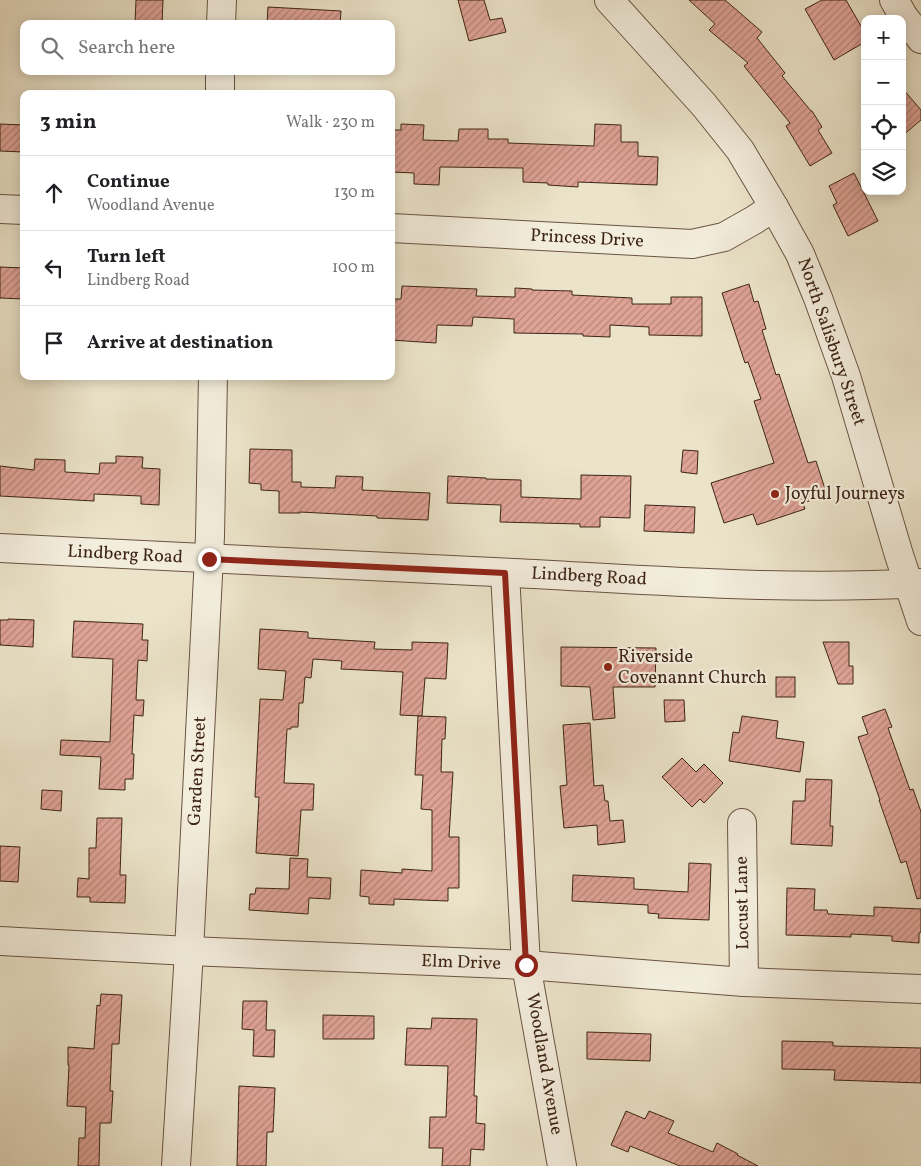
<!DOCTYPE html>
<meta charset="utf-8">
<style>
body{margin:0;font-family:Vollkorn,serif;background:#f6f6f6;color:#202124}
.controls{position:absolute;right:15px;top:15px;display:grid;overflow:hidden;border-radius:10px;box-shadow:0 2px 12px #0003}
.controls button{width:45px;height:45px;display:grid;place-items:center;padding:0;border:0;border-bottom:1px solid #e0e0e0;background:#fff;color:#202124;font:25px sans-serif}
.stop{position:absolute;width:15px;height:15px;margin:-11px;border:4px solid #8f2418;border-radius:50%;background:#fff}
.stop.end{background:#8f2418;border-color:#fff;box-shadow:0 1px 5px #0008}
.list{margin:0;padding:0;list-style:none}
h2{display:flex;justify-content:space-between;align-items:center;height:65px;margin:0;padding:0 20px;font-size:21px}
h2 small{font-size:16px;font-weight:400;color:#757577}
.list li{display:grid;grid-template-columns:32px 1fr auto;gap:15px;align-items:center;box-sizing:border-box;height:75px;padding:0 20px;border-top:1px solid #e0e0e0}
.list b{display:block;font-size:19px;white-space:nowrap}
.list p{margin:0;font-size:16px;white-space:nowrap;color:#757577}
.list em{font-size:16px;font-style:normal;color:#757577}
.icon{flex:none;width:28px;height:28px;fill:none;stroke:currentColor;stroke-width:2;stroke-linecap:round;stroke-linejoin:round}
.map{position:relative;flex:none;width:921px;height:1166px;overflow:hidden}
.search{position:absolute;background:#fff;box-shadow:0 2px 12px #0003;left:20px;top:20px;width:375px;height:55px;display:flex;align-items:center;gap:12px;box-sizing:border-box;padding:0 18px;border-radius:10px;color:#757577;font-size:19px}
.panel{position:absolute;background:#fff;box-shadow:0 2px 12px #0003;left:20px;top:90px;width:375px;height:290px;border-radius:10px}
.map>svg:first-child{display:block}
.building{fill:url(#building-hatch);stroke:#3d2414}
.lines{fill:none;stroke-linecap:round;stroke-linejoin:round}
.minor-casing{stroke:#695442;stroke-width:30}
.minor{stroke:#f3eddd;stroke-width:28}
.route{stroke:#8f2418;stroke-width:6}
.poi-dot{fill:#8f2418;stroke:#f3eddd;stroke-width:2}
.labels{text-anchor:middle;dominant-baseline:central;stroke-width:4.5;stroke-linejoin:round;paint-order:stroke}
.street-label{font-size:18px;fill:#3d2414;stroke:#f3eddd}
.poi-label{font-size:18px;fill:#3d2414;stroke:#f3eddd;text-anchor:start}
</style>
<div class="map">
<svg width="921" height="1166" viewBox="0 0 921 1166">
<defs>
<pattern id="building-hatch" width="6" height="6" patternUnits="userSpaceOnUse" patternTransform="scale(1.25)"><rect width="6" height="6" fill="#e0a497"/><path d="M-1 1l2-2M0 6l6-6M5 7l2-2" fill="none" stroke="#b7857a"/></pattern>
</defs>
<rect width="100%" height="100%" fill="#ece4ca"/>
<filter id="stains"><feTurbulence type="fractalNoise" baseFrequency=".004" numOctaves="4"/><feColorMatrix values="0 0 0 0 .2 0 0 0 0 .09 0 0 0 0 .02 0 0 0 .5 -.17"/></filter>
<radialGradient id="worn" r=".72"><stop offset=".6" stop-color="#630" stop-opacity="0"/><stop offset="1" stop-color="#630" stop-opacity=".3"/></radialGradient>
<g class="building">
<polygon points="136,0 163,0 162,24 135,23"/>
<polygon points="458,0 484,0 490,20 502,18 506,32 469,41"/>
<polygon points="689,0 725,0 762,32 757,38 785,73 782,76 811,111 812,111 822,127 818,130 832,153 810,166 786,126 790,123 744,66 748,63 709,30 715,24"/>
<polygon points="822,0 846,0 865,33 865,42 834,60 805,9"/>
<polygon points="268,7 341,11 340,24 267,24"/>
<polygon points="902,88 921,110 921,120 902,136"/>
<polygon points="0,124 24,125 24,152 0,151"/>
<polygon points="401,124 424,125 423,140 458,141 459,129 488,129 488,139 508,139 508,143 594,146 595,124 621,125 621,142 638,142 638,156 658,157 657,185 578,182 578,187 548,185 548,183 523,182 523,168 440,167 439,185 414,184 414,173 391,172 391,130 401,130"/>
<polygon points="854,173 878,221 848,236 833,205 837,203 829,186"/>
<polygon points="0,267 24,268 24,299 0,298"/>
<polygon points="749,284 754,302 758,301 766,329 762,330 776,375 779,374 808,463 816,461 827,495 803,503 805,509 757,525 753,514 724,523 711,483 774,463 754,401 761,399 748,362 745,363 722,293"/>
<polygon points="402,286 477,289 476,296 515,297 515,288 532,289 532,290 572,291 572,295 632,298 632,304 671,304 671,297 702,297 702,336 649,335 649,327 610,325 610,337 583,336 583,334 514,333 514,319 473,317 472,326 437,325 436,343 391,340 391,299 401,299"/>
<polygon points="250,449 292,450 292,482 301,482 301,487 335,488 336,476 363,477 362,490 430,493 428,520 377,518 377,516 300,512 300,513 279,513 279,491 261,490 261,484 249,483"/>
<polygon points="683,450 698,451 697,474 681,472"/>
<polygon points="116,456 143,457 142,468 160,469 159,505 141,504 141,496 94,494 94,501 0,496 0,466 34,470 35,459 65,460 65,472 99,474 100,463 116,463"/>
<polygon points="581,475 631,476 630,518 600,517 600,527 580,527 580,524 500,522 501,505 447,503 448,476 486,478 486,479 521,480 521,497 581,499"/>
<polygon points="645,505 695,507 694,533 644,531"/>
<polygon points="8,619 34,620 33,647 0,645 0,620 8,620"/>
<polygon points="74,621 143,624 142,640 148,640 147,661 138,660 136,700 144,700 143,716 134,715 132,754 134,754 133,779 125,779 125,790 99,789 101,757 60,755 61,740 110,742 113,659 72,657"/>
<polygon points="260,629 308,632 308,638 375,642 374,649 412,650 412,642 448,643 446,679 425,678 422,716 400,715 403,672 341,669 342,661 313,659 311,678 305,677 303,703 299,703 298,727 291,727 291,729 287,729 284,783 314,784 313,810 301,810 298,856 256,853 259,797 255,797 260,699 283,700 286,671 258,669"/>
<polygon points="823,642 849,642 849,666 853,666 853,684 838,684"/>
<polygon points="561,647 656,648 655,687 613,687 615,718 593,720 590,687 561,686"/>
<rect x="776" y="677" width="19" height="20"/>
<polygon points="664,700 684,700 685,721 665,722"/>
<polygon points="885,709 892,727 888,728 910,790 913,789 921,812 921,898 917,899 906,861 901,863 879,800 880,800 858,737 868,734 862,717"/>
<polygon points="418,716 446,717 445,739 442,739 441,772 453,772 449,837 459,837 459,888 448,888 448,901 394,899 394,905 369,904 369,897 360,896 361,870 402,873 402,869 432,871 432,810 421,809 423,775 415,775"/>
<polygon points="742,716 778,721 776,738 804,742 800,772 729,761 733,732 739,733"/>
<polygon points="590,723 594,786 603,785 605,801 608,801 610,821 623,820 625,842 598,845 597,825 564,828 560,786 567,785 563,725"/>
<polygon points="682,758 696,772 704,764 723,783 704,803 700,799 692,807 662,777"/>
<polygon points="806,779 832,780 830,826 833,826 832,846 791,844 793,801 805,801"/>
<polygon points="42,790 62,791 61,811 41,809"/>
<polygon points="97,818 122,818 120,875 126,875 125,903 90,902 90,897 77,897 78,878 89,879 89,848 96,848"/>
<polygon points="0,846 20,847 18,882 0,881"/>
<polygon points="290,858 308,859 307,877 331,878 330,899 309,898 308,914 249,910 250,894 255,894 256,888 289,889"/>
<polygon points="689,863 711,864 709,920 658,918 659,914 648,913 648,905 572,901 573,875 634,878 634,889 688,892"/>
<polygon points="787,888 815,889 814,910 827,910 828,914 874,916 874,907 921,909 921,932 919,933 919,943 892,941 892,936 851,934 851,937 786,935"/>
<polygon points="101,994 122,995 119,1044 112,1044 110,1091 113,1091 111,1123 100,1123 99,1166 78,1166 79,1138 85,1138 86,1107 67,1106 69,1065 68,1065 68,1047 94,1049 97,1005 100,1006"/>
<polygon points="243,1001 267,1001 266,1030 275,1030 274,1057 253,1056 254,1030 242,1029"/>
<polygon points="323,1015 374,1016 374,1039 323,1039"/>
<polygon points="432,1018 477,1019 474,1096 477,1096 476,1123 485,1124 484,1150 471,1149 470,1166 442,1166 443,1148 429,1148 430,1117 446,1117 448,1066 405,1065 407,1028 431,1029"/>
<polygon points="587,1032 651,1034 650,1061 587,1059"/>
<polygon points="782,1041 833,1042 833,1046 921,1048 921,1083 834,1080 835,1070 782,1069"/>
<polygon points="239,1086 275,1088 273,1132 267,1132 266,1166 237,1166"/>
<polygon points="626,1111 645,1119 649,1111 674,1121 668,1133 713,1152 717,1143 738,1154 737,1155 758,1166 680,1166 630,1146 628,1152 611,1145"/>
</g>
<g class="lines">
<g class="minor-casing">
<g id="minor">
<polyline points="609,0 704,105 740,150 774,207 800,254 818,298 846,376 899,555 921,621"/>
<polyline points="894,0 904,17 921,39"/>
<polyline points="221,24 222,0"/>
<polyline points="220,94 220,71"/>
<polyline points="0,209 24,210"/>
<polyline points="391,228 692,244 724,237 754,220 774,207"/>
<path d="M0,548C171,557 342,565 514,573C649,580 785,591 921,583"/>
<polyline points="505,573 526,965 562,1166"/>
<polyline points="742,823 744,982"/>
<polyline points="0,941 189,951 526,965 744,982 921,989"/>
<polyline points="176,1166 189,951 210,536 213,376"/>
</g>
</g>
<use href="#minor" class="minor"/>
</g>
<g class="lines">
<polyline class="route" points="209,559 505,573 526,965"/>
</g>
<g class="poi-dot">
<circle cx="775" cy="494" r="5"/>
<circle cx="608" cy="667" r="5"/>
</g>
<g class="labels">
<g class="street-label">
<text transform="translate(587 239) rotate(3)">Princess Drive</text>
<text transform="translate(831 342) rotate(71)">North Salisbury Street</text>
<text transform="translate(125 555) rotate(3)">Lindberg Road</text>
<text transform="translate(589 577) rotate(3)">Lindberg Road</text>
<text transform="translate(198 771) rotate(-87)">Garden Street</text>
<text transform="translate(743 903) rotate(-91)">Locust Lane</text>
<text transform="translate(461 963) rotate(2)">Elm Drive</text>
<text transform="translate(544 1064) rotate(80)">Woodland Avenue</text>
</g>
<g class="poi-label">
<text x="785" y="494">Joyful Journeys</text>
<text x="618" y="657">Riverside<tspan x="618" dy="21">Covenannt Church</tspan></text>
</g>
</g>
<rect width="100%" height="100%" filter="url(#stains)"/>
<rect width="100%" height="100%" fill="url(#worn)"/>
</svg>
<div class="controls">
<button>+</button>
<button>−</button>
<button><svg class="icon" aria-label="locate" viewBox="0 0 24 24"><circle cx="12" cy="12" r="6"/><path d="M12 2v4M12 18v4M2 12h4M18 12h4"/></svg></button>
<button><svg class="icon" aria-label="layers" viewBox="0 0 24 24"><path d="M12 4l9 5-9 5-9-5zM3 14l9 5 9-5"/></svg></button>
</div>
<div class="stop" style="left:526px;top:965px"></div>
<div class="stop end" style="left:209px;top:559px"></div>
<div class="search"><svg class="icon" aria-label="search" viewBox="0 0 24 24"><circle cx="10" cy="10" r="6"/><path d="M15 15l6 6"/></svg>Search here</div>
<section class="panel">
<h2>3 min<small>Walk · 230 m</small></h2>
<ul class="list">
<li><svg class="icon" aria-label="ahead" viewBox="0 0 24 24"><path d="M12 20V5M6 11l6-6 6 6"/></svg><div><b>Continue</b><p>Woodland Avenue</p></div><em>130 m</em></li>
<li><svg class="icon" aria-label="left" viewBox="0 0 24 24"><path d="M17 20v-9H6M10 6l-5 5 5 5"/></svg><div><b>Turn left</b><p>Lindberg Road</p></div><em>100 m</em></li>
<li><svg class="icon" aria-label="arrive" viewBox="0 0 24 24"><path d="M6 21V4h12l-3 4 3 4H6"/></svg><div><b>Arrive at destination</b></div></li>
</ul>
</section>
</div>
